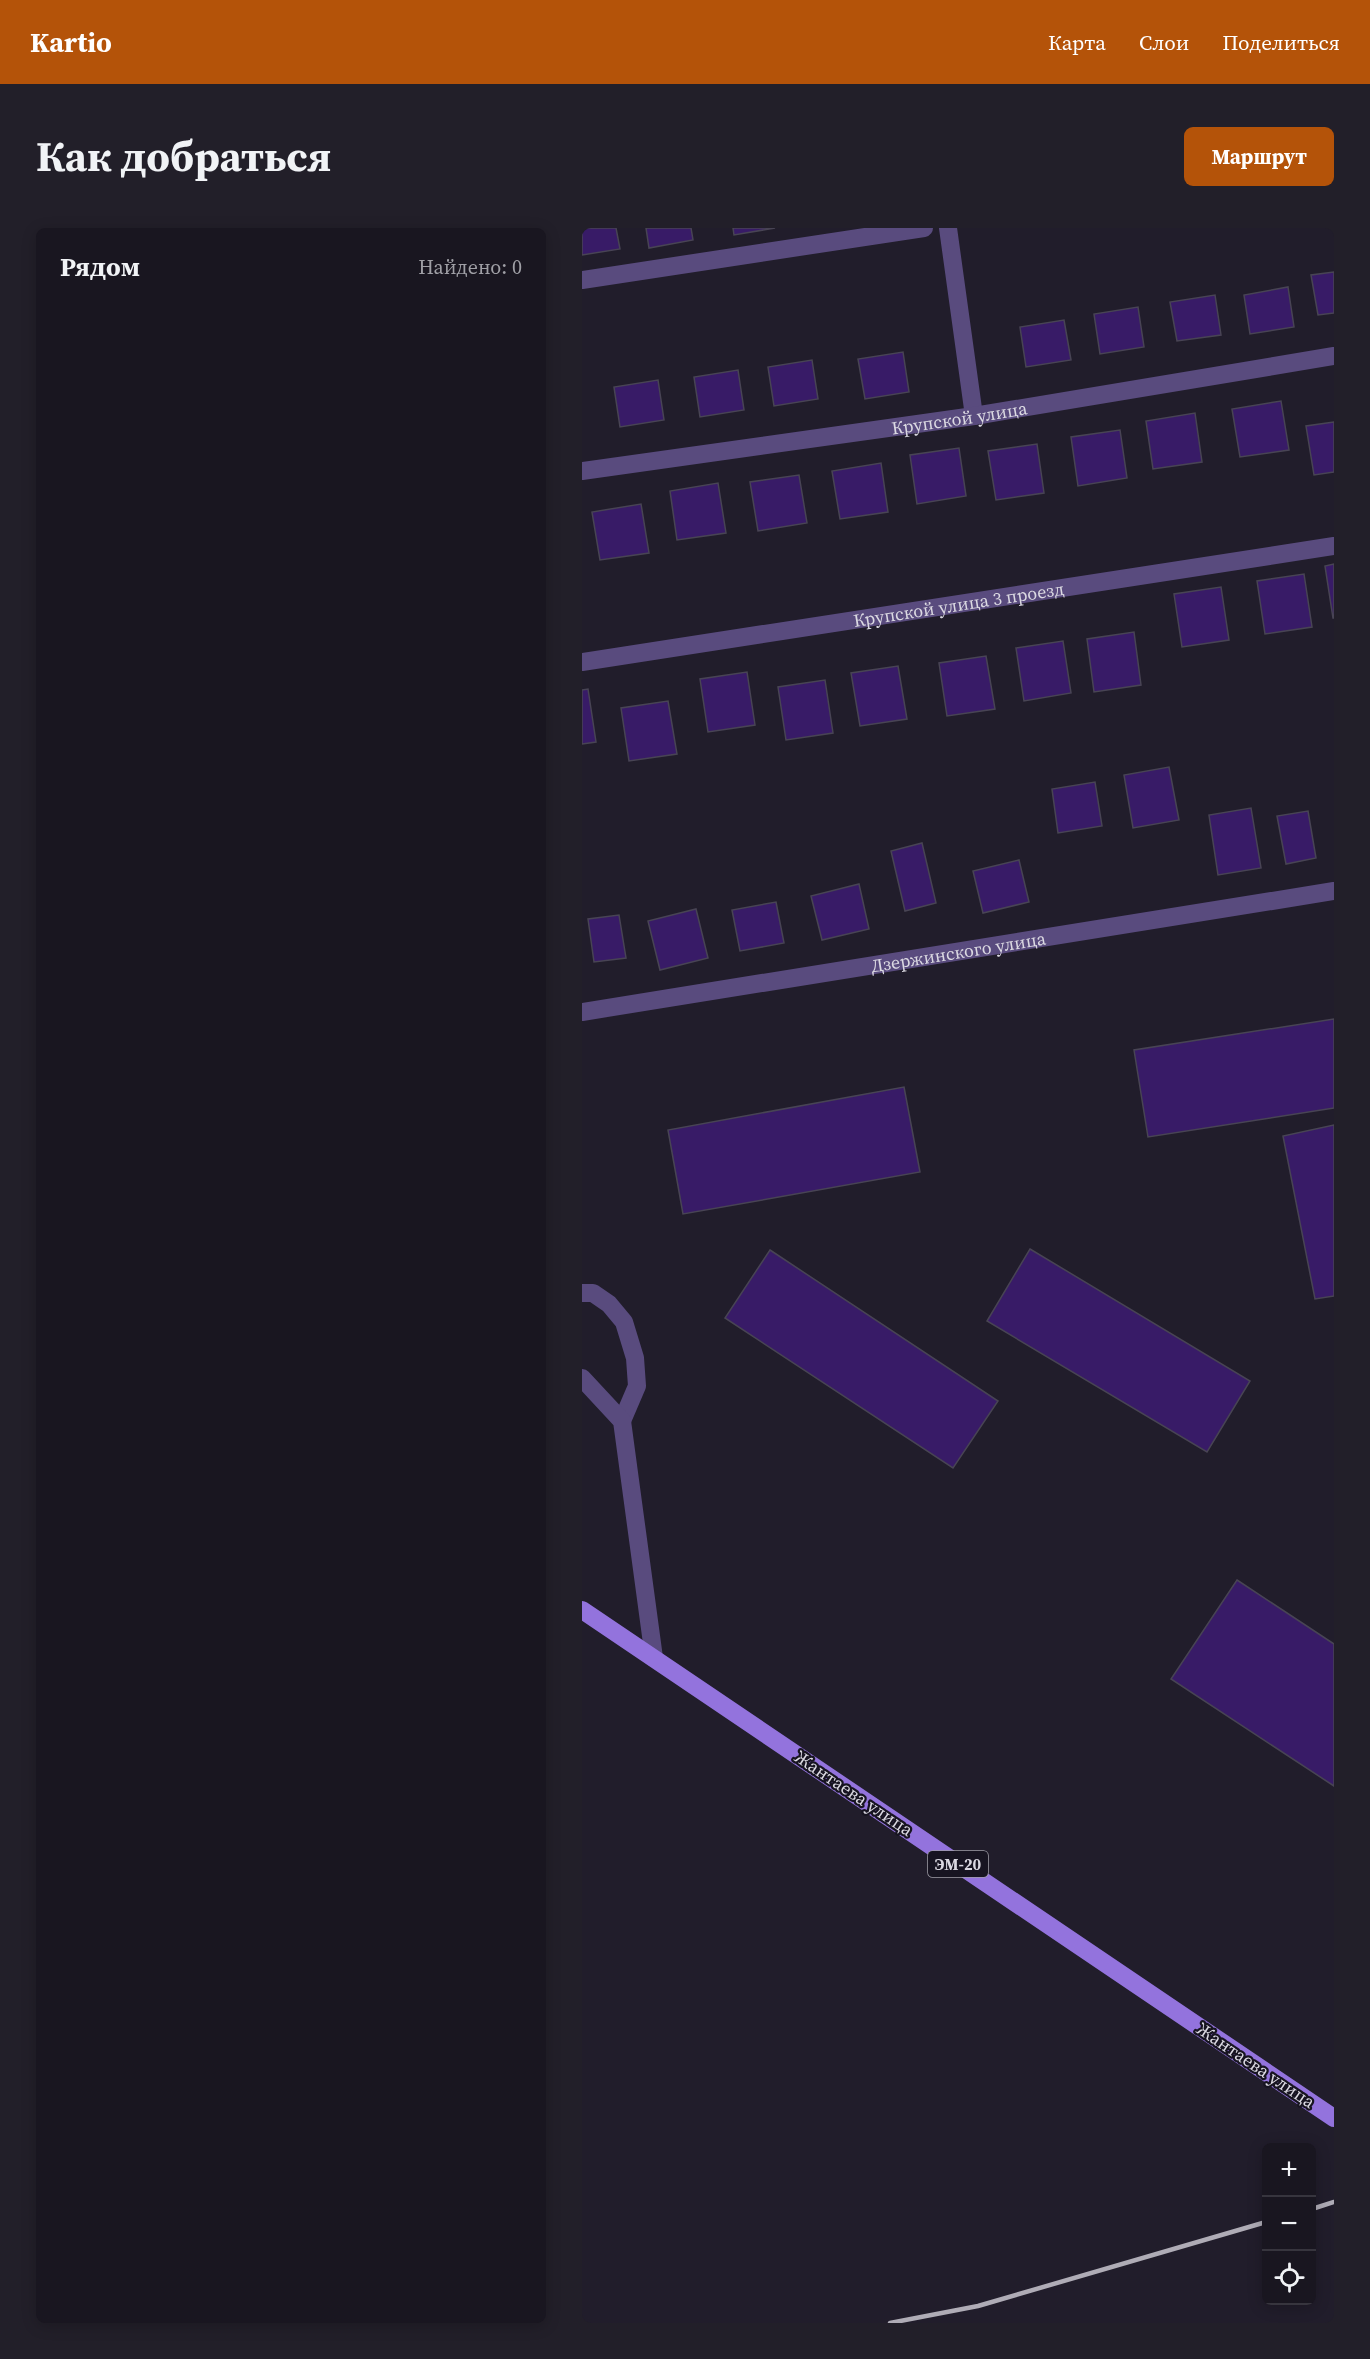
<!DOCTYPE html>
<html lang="ru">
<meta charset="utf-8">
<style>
body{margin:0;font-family:"Source Serif 4",serif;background:#221f29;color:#f1f3f6}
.controls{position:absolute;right:18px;bottom:18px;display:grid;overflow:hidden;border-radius:9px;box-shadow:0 3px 15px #0003}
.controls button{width:54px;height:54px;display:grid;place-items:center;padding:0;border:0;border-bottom:2px solid #37353e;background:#191620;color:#f1f3f6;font:30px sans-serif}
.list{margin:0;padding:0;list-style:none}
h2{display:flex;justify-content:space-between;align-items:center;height:78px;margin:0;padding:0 24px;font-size:26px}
h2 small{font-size:20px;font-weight:400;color:#9f9fa5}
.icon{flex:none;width:33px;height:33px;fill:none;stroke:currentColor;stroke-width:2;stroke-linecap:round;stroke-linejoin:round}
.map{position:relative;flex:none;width:752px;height:2095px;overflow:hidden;border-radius:9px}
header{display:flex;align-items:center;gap:36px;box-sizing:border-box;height:84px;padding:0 30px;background:#b45309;color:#fff}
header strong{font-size:28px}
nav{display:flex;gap:33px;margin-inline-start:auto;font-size:21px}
.intro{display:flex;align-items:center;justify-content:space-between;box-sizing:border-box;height:144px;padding:0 36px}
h1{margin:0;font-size:42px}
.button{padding:15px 27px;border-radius:9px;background:#b45309;color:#fff;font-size:21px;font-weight:700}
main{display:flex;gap:36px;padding:0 36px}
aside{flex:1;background:#191620;border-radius:9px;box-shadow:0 3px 15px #0003}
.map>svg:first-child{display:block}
.building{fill:#381b67;stroke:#484454;stroke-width:1.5}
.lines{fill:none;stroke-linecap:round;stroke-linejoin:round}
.minor{stroke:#594b7e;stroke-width:18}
.major{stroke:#9373dd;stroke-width:18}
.rail{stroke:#afacb6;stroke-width:4.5}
.labels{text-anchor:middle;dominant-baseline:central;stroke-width:4.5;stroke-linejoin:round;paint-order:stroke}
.shield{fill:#171421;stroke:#a09ea8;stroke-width:1.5}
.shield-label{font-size:16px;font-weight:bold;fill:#dbd9e2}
.street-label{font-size:18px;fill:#dbd9e2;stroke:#171421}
</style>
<header>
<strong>Kartio</strong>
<nav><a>Карта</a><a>Слои</a><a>Поделиться</a></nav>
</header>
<div class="intro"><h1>Как добраться</h1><a class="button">Маршрут</a></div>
<main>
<aside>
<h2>Рядом<small>Найдено: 0</small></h2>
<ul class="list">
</ul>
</aside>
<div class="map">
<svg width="752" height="2095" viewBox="0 0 752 2095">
<rect width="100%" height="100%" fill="#211d2b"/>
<g class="building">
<polygon points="0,0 34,0 38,21 0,27"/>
<polygon points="64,0 109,0 111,12 67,20"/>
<polygon points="151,0 193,0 152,7"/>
<polygon points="752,44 752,85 736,87 729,47"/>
<polygon points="706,59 712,99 668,106 662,67"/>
<polygon points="633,67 639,107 595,113 588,74"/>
<polygon points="556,79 562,119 518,126 512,86"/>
<polygon points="482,92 489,132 444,139 438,99"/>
<polygon points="321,124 327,164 283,171 276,131"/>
<polygon points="230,132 236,171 192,178 186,139"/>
<polygon points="156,142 162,182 118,189 112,149"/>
<polygon points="76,152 82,192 38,199 32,159"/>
<polygon points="699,173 707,222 658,229 650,181"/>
<polygon points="613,185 620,234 571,241 564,193"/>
<polygon points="752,194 752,244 732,247 724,198"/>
<polygon points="538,202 545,250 496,258 489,209"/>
<polygon points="455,216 462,265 414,272 406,223"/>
<polygon points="377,220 384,268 335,276 328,227"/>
<polygon points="299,235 306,284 258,291 250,243"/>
<polygon points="217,247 225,295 176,303 168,254"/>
<polygon points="136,255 144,305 95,312 88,263"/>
<polygon points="59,276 67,325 18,332 10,284"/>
<polygon points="752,336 752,390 751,390 743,338"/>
<polygon points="722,346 730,399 683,406 675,353"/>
<polygon points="639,359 647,412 600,419 592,366"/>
<polygon points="552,404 559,457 512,464 505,411"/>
<polygon points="481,413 489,465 442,473 434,420"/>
<polygon points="404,428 413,481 365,488 357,435"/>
<polygon points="316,438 325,491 278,498 269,445"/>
<polygon points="165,444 173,497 126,504 118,451"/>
<polygon points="243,452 251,505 204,512 196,459"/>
<polygon points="6,461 14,514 0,516 0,462"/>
<polygon points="86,473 95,526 47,533 39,480"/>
<polygon points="587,539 597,592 551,600 542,547"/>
<polygon points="513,554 520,598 476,605 470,561"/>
<polygon points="669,580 679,640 636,647 627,587"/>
<polygon points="726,583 734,630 704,636 695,588"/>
<polygon points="340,615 354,675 323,683 309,623"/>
<polygon points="437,632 447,674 401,685 391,643"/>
<polygon points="277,656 287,701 240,712 229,668"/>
<polygon points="194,674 202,715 158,723 150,682"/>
<polygon points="114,681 126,730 78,742 66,693"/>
<polygon points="37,687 44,730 12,734 6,691"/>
<polygon points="752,791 752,880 566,909 552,822"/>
<polygon points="322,859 338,944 101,986 86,902"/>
<polygon points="752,897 752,1068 733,1071 701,908"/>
<polygon points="448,1021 668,1153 625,1224 405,1093"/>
<polygon points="188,1022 416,1173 371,1240 143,1090"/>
<polygon points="655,1352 752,1416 752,1558 589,1451"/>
</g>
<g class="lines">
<g class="minor">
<polyline points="366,0 392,188"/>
<polyline points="0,52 342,0"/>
<path id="s1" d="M0,243L392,188L752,128"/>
<path id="s2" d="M0,434L752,318"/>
<path id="s3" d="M0,784L752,663"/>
<polyline points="0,1065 11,1065 27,1076 42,1094 53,1130 55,1158 40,1193"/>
<polyline points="0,1150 40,1193 72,1430"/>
</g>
<polyline class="major" points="0,1382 752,1890"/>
<g class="rail">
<polyline points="730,1981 752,1974"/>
<polyline points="308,2095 396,2078 684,1994"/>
</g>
</g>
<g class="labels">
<rect class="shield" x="346" y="1623" width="60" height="26" rx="4.5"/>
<g class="shield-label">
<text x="376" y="1636">ЭМ-20</text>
</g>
<g class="street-label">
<text stroke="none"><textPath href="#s1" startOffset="381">Крупской улица</textPath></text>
<text stroke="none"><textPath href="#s2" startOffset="381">Крупской улица 3 проезд</textPath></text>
<text stroke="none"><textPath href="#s3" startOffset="381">Дзержинского улица</textPath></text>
<text transform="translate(272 1565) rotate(34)">Жантаева улица</text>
<text transform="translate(674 1837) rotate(34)">Жантаева улица</text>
</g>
</g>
</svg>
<div class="controls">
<button>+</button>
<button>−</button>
<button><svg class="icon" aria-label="locate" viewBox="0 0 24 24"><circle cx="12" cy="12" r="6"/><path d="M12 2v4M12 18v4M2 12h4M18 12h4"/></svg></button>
</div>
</div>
</main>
